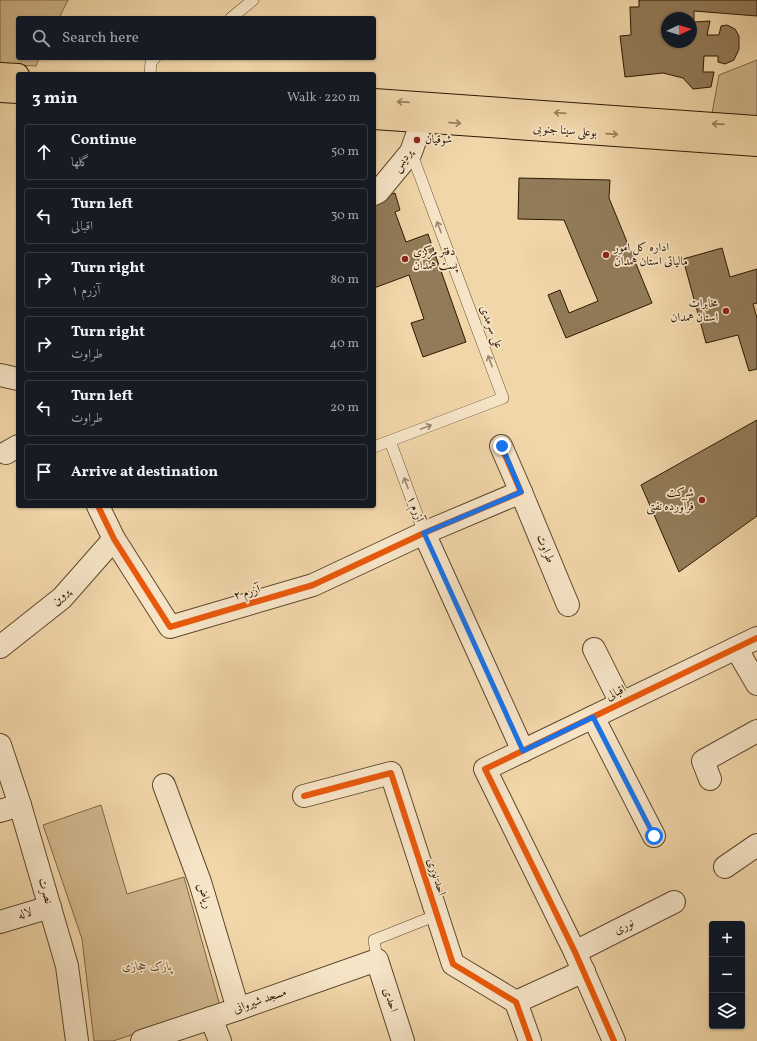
<!DOCTYPE html>
<meta charset="utf-8">
<style>
body{margin:0;font-family:Vollkorn,Amiri,serif;background:#20242c;color:#f1f3f6}
.controls{position:absolute;right:12px;bottom:12px;display:grid;overflow:hidden;border-radius:4px;box-shadow:0 1px 3px #0004}
.controls button{width:36px;height:36px;display:grid;place-items:center;padding:0;border:0;border-bottom:1px solid #363941;background:#171b24;color:#f1f3f6;font:20px sans-serif}
.compass{position:absolute;left:661px;top:12px;width:36px;height:36px;border-radius:50%;background:#171b24;box-shadow:0 1px 3px #0004;rotate:86deg}
.stop{position:absolute;width:12px;height:12px;margin:-9px;border:3px solid #1a73e8;border-radius:50%;background:#fff}
.stop.end{background:#1a73e8;border-color:#fff;box-shadow:0 1px 4px #0008}
.list{margin:0;padding:0;list-style:none}
h2{display:flex;justify-content:space-between;align-items:center;height:52px;margin:0;padding:0 16px;font-size:17px}
h2 small{font-size:13px;font-weight:400;color:#9ea1a6}
.list li{display:grid;grid-template-columns:26px 1fr auto;gap:12px;align-items:center;box-sizing:border-box;height:56px;margin:0 8px 8px;padding:0 8px;border:1px solid #363941;border-radius:4px}
.list b{display:block;font-size:15px;white-space:nowrap}
.list p{margin:0;font-size:13px;white-space:nowrap;color:#9ea1a6}
.list em{font-size:13px;font-style:normal;color:#9ea1a6}
.icon{flex:none;width:22px;height:22px;fill:none;stroke:currentColor;stroke-width:2;stroke-linecap:round;stroke-linejoin:round}
.map{position:relative;flex:none;width:757px;height:1041px;overflow:hidden}
.search{position:absolute;background:#171b24;box-shadow:0 1px 3px #0004;left:16px;top:16px;width:360px;height:44px;display:flex;align-items:center;gap:10px;box-sizing:border-box;padding:0 14px;border-radius:4px;color:#9ea1a6;font-size:15px}
.panel{position:absolute;background:#171b24;box-shadow:0 1px 3px #0004;left:16px;top:72px;width:360px;height:436px;border-radius:4px}
.map>svg:first-child{display:block}
.green{fill:#d0b68c;stroke:#7e6746}
.building{fill:#927b58;stroke:#2c1801;fill-rule:evenodd}
.lines{fill:none;stroke-linecap:round;stroke-linejoin:round}
.service-casing{stroke:#5d482b;stroke-width:12}
.minor-casing{stroke:#5d482b;stroke-width:24}
.primary-casing{stroke:#2c1801;stroke-width:24}
.service{stroke:#f6e4c7;stroke-width:11}
.minor{stroke:#f6e4c7;stroke-width:22}
.primary{stroke:#f1d6a9;stroke-width:22}
.cycleway-casing{stroke:#f6e4c7;stroke-width:8}
.cycleway{stroke:#e8590c;stroke-width:6}
.oneway{stroke:#98805d}
.oneway2{stroke:#9b886e}
.route{stroke:#1a73e8;stroke-width:5}
.poi-dot{fill:#8f2418;stroke:#f6e4c7;stroke-width:1.5}
.labels{text-anchor:middle;dominant-baseline:central;stroke-width:3.5;stroke-linejoin:round;paint-order:stroke}
.street-label{font-size:12px;fill:#2c1801;stroke:#f6e4c7}
.poi-label{font-size:12px;fill:#2c1801;stroke:#f6e4c7;text-anchor:start}
.park-label{font-size:12px;font-style:italic;fill:#5d472b;stroke:#f6e4c7}
</style>
<div class="map">
<svg width="757" height="1041" viewBox="0 0 757 1041">
<rect width="100%" height="100%" fill="#f1d6a9"/>
<filter id="stains"><feTurbulence type="fractalNoise" baseFrequency=".005" numOctaves="4"/><feColorMatrix values="0 0 0 0 .2 0 0 0 0 .09 0 0 0 0 .02 0 0 0 .5 -.17"/></filter>
<radialGradient id="worn" r=".72"><stop offset=".6" stop-color="#630" stop-opacity="0"/><stop offset="1" stop-color="#630" stop-opacity=".3"/></radialGradient>
<g class="green">
<polygon points="0,0 68,0 59,18 18,18 18,58 39,58 36,66 0,64"/>
<polygon points="757,60 757,121 711,119 719,75"/>
<polygon points="101,805 127,894 184,877 220,1006 113,1041 94,1041 82,939 43,825"/>
</g>
<g class="building">
<path d="M639,0H757V16L694,11V22L710,21L707,35H719L721,26L727,25L735,29L739,36V49L734,60L725,64L718,62V56H704L703,72H714L711,87L693,89L683,78L663,73L625,77L620,36L631,35L630,7H639ZM667,18H691V42H667Z"/>
<polygon points="519,178 610,180 609,198 652,303 566,338 548,295 560,290 569,313 598,301 564,220 518,219"/>
<polygon points="395,193 400,210 395,212 406,242 428,234 466,342 423,357 411,323 424,319 409,275 374,288 374,200"/>
<polygon points="722,248 730,277 757,269 757,303 753,304 757,318 757,369 749,371 738,335 706,343 683,259"/>
<polygon points="757,420 757,516 679,572 641,485"/>
</g>
<g class="lines">
<g class="service-casing">
<g id="service">
<polyline points="231,18 253,0"/>
<polyline points="150,74 151,62 155,58"/>
<polyline points="390,441 424,533"/>
<polyline points="374,447 503,398 411,152"/>
<polyline points="377,960 374,940 437,915"/>
</g>
</g>
<g class="minor-casing">
<g id="minor">
<polyline points="374,194 378,192 411,152 422,121"/>
<polyline points="0,375 18,379"/>
<polyline points="6,453 18,446"/>
<polyline points="521,492 568,605"/>
<polyline points="98,506 114,539 170,627 313,585 424,533 521,492 501,446"/>
<polyline points="424,533 523,751"/>
<polyline points="0,647 62,598 114,539"/>
<polyline points="736,648 757,684"/>
<polyline points="594,649 621,703"/>
<polyline points="593,717 654,836"/>
<polyline points="0,745 20,805 67,966 77,1041"/>
<polyline points="710,779 703,761 757,731"/>
<polyline points="164,785 200,882 238,1009"/>
<polyline points="304,796 391,773 453,964 516,1002 530,1041"/>
<polyline points="0,811 20,805"/>
<polyline points="725,867 757,845"/>
<polyline points="0,922 50,907"/>
<polyline points="575,952 674,902"/>
<polyline points="516,1002 584,971"/>
<polyline points="211,1018 220,1041"/>
<polyline points="142,1041 238,1009 377,960 403,1041"/>
<polyline points="614,1041 575,952 485,769 757,638"/>
</g>
</g>
<g class="primary-casing">
<g id="primary">
<polyline points="0,74 18,75"/>
<polyline points="0,91 18,92"/>
<polyline points="374,100 757,127"/>
<polyline points="374,118 757,145"/>
</g>
</g>
<use href="#service" class="service"/>
<use href="#minor" class="minor"/>
<use href="#primary" class="primary"/>
<g class="cycleway-casing">
<g id="cycleway">
<polyline points="98,506 114,539 170,627 313,585 424,533 521,492 501,446"/>
<polyline points="304,796 391,773 453,964 516,1002 530,1041"/>
<polyline points="614,1041 575,952 485,769 757,638"/>
</g>
</g>
<use href="#cycleway" class="cycleway"/>
</g>
<defs><path id="oneway-shaft" d="M-6 0H5M1.5-3L5.5 0L1.5 3" fill="none" stroke-width="1.6" stroke-linecap="round" stroke-linejoin="round"/></defs>
<g class="oneway">
<use href="#oneway-shaft" transform="translate(403 102) rotate(-176)"/>
<use href="#oneway-shaft" transform="translate(560 113) rotate(-176)"/>
<use href="#oneway-shaft" transform="translate(455 123) rotate(4)"/>
<use href="#oneway-shaft" transform="translate(718 124) rotate(-176)"/>
<use href="#oneway-shaft" transform="translate(612 134) rotate(4)"/>
</g>
<g class="oneway2">
<use href="#oneway-shaft" transform="translate(439 227) rotate(-111)"/>
<use href="#oneway-shaft" transform="translate(490 361) rotate(-111)"/>
<use href="#oneway-shaft" transform="translate(426 427) rotate(-21)"/>
<use href="#oneway-shaft" transform="translate(406 483) rotate(-111)"/>
</g>
<g class="lines">
<polyline class="route" points="502,446 521,492 424,533 523,751 593,717 654,836"/>
</g>
<g class="poi-dot">
<circle cx="417" cy="140" r="4"/>
<circle cx="606" cy="255" r="4"/>
<circle cx="405" cy="259" r="4"/>
<circle cx="726" cy="311" r="4"/>
<circle cx="702" cy="500" r="4"/>
</g>
<g class="labels">
<g class="street-label">
<text transform="translate(565 131) rotate(4)">بوعلی سینا جنوبی</text>
<text transform="translate(403 161) rotate(-55)">پردیس</text>
<text transform="translate(491 327) rotate(69)">علی سرمدی</text>
<text transform="translate(415 509) rotate(69)">آزرم ۱</text>
<text transform="translate(545 549) rotate(67)">طراوت</text>
<text transform="translate(247 593) rotate(-16)">آزرم ۲</text>
<text transform="translate(61 597) rotate(-44)">پروین</text>
<text transform="translate(616 693) rotate(-26)">اقبالی</text>
<text transform="translate(436 877) rotate(72)">احد نوری</text>
<text transform="translate(45 891) rotate(74)">نصرت</text>
<text transform="translate(204 896) rotate(73)">ریاض</text>
<text transform="translate(25 914) rotate(-16)">لاله</text>
<text transform="translate(624 927) rotate(-27)">نوری</text>
<text transform="translate(390 1000) rotate(72)">احدی</text>
<text transform="translate(260 1001) rotate(-19)">مسجد شیروانی</text>
</g>
<g class="poi-label">
<text x="425" y="140">شوقیان</text>
<text x="614" y="248">اداره کل امور<tspan x="614" dy="14">مالیاتی استان همدان</tspan></text>
<text x="413" y="252">دفتر مرکزی<tspan x="413" dy="14">پست همدان</tspan></text>
<text x="718" y="304" text-anchor="end">مخابرات<tspan x="718" dy="14">استان همدان</tspan></text>
<text x="694" y="493" text-anchor="end">شرکت<tspan x="694" dy="14">فرآورده نفتی</tspan></text>
</g>
<g class="park-label">
<text x="147" y="967">پارک حجازی</text>
</g>
</g>
<rect width="100%" height="100%" filter="url(#stains)"/>
<rect width="100%" height="100%" fill="url(#worn)"/>
</svg>
<div class="controls">
<button>+</button>
<button>−</button>
<button><svg class="icon" aria-label="layers" viewBox="0 0 24 24"><path d="M12 4l9 5-9 5-9-5zM3 14l9 5 9-5"/></svg></button>
</div>
<svg class="compass" viewBox="-18 -18 36 36"><path d="M0-13l5 13h-10z" fill="#e53935"/><path d="M0 13l5-13h-10z" fill="#9ea1a6"/></svg>
<div class="stop" style="left:654px;top:836px"></div>
<div class="stop end" style="left:502px;top:446px"></div>
<div class="search"><svg class="icon" aria-label="search" viewBox="0 0 24 24"><circle cx="10" cy="10" r="6"/><path d="M15 15l6 6"/></svg>Search here</div>
<section class="panel">
<h2>3 min<small>Walk · 220 m</small></h2>
<ul class="list">
<li><svg class="icon" aria-label="ahead" viewBox="0 0 24 24"><path d="M12 20V5M6 11l6-6 6 6"/></svg><div><b>Continue</b><p>گلها</p></div><em>50 m</em></li>
<li><svg class="icon" aria-label="left" viewBox="0 0 24 24"><path d="M17 20v-9H6M10 6l-5 5 5 5"/></svg><div><b>Turn left</b><p>اقبالی</p></div><em>30 m</em></li>
<li><svg class="icon" aria-label="right" viewBox="0 0 24 24"><path d="M7 20v-9h11M14 6l5 5-5 5"/></svg><div><b>Turn right</b><p>آزرم ۱</p></div><em>80 m</em></li>
<li><svg class="icon" aria-label="right" viewBox="0 0 24 24"><path d="M7 20v-9h11M14 6l5 5-5 5"/></svg><div><b>Turn right</b><p>طراوت</p></div><em>40 m</em></li>
<li><svg class="icon" aria-label="left" viewBox="0 0 24 24"><path d="M17 20v-9H6M10 6l-5 5 5 5"/></svg><div><b>Turn left</b><p>طراوت</p></div><em>20 m</em></li>
<li><svg class="icon" aria-label="arrive" viewBox="0 0 24 24"><path d="M6 21V4h12l-3 4 3 4H6"/></svg><div><b>Arrive at destination</b></div></li>
</ul>
</section>
</div>
